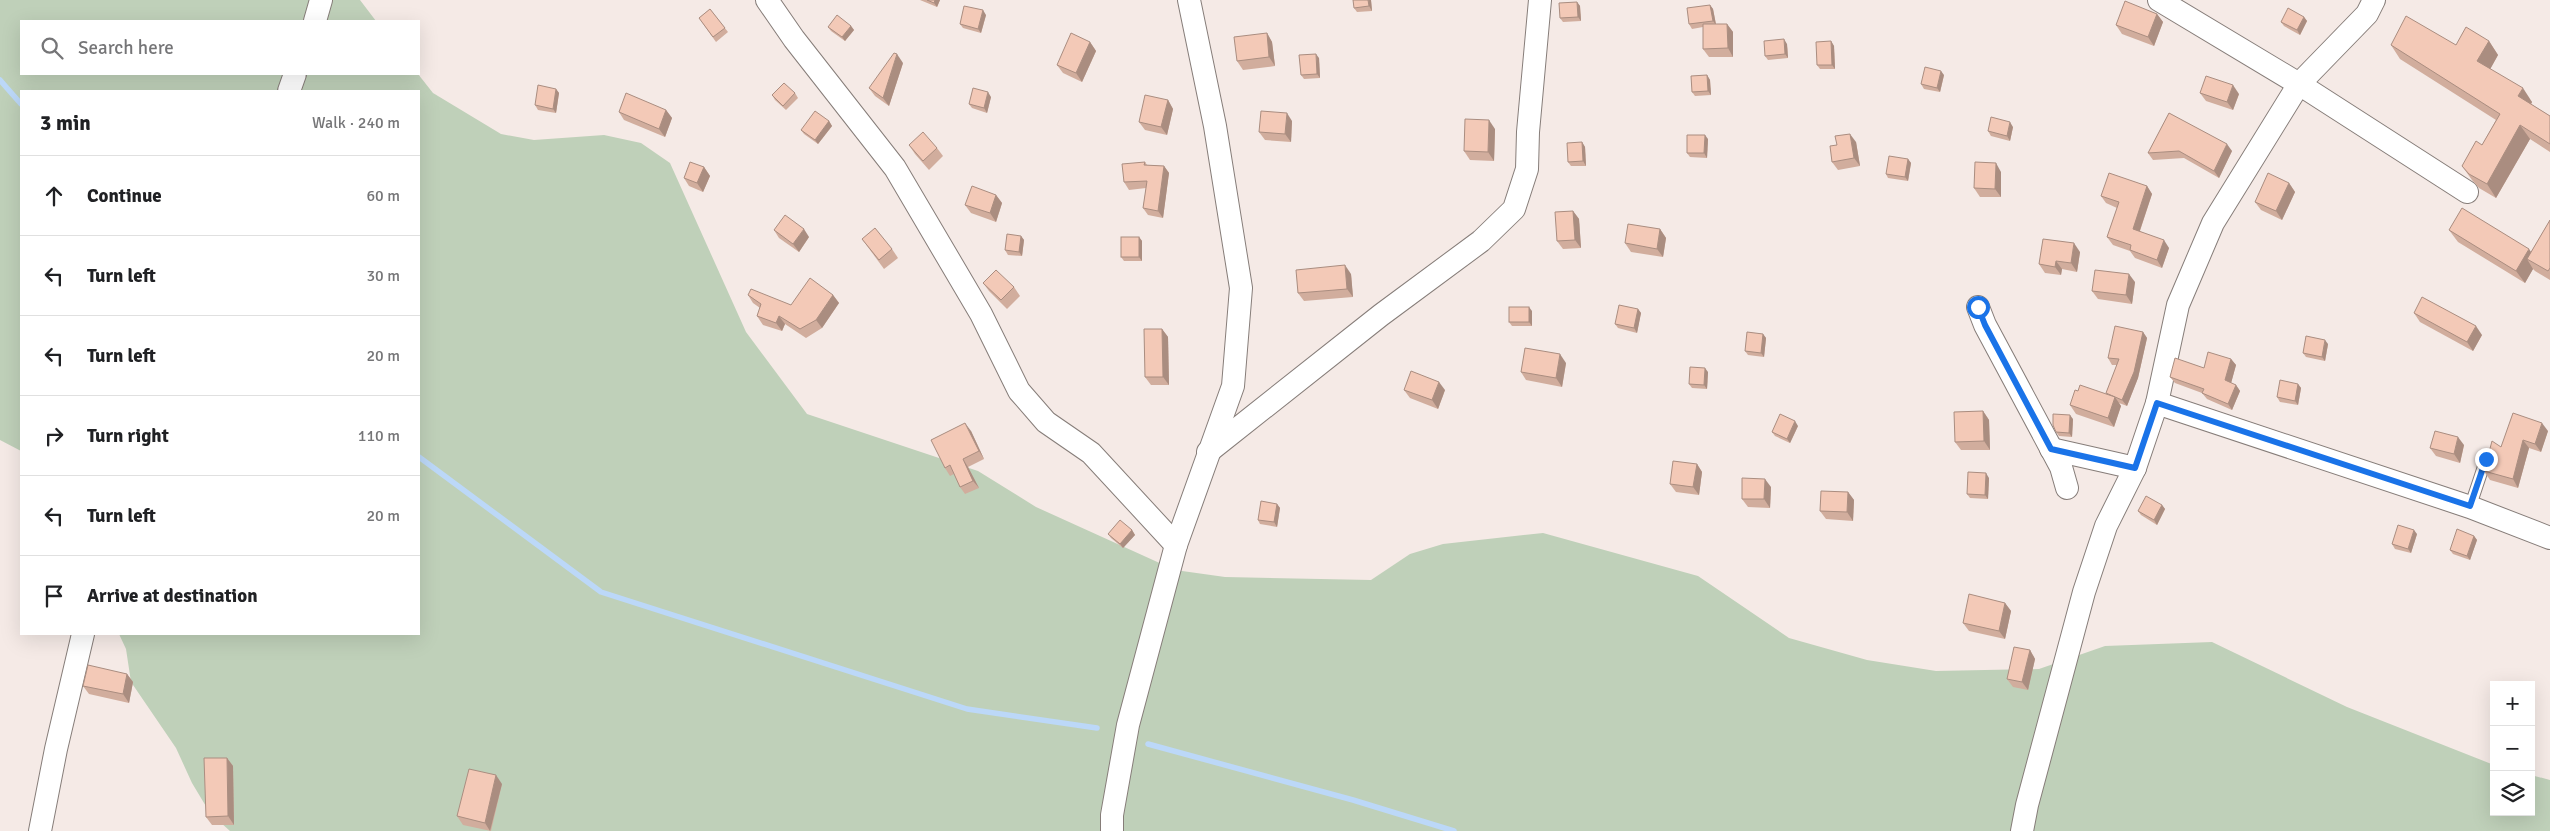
<!DOCTYPE html>
<meta charset="utf-8">
<style>
body{margin:0;font-family:Signika,sans-serif;background:#f2f2f2;color:#202124}
.controls{position:absolute;right:15px;bottom:15px;display:grid;overflow:hidden;border-radius:0px;box-shadow:0 5px 20px #0002}
.controls button{width:45px;height:45px;display:grid;place-items:center;padding:0;border:0;border-bottom:1px solid #e0e0e0;background:#fff;color:#202124;font:25px sans-serif}
.stop{position:absolute;width:15px;height:15px;margin:-11px;border:4px solid #1a73e8;border-radius:50%;background:#fff}
.stop.end{background:#1a73e8;border-color:#fff;box-shadow:0 1px 5px #0008}
.list{margin:0;padding:0;list-style:none}
h2{display:flex;justify-content:space-between;align-items:center;height:65px;margin:0;padding:0 20px;font-size:21px}
h2 small{font-size:16px;font-weight:400;color:#757577}
.list li{display:grid;grid-template-columns:32px 1fr auto;gap:15px;align-items:center;box-sizing:border-box;height:80px;padding:0 20px;border-top:1px solid #e0e0e0}
.list b{display:block;font-size:19px;white-space:nowrap}
.list em{font-size:16px;font-style:normal;color:#757577}
.icon{flex:none;width:28px;height:28px;fill:none;stroke:currentColor;stroke-width:2;stroke-linecap:round;stroke-linejoin:round}
.map{position:relative;flex:none;width:2550px;height:831px;overflow:hidden}
.search{position:absolute;background:#fff;box-shadow:0 5px 20px #0002;left:20px;top:20px;width:400px;height:55px;display:flex;align-items:center;gap:12px;box-sizing:border-box;padding:0 18px;border-radius:0px;color:#757577;font-size:19px}
.panel{position:absolute;background:#fff;box-shadow:0 5px 20px #0002;left:20px;top:90px;width:400px;height:545px;border-radius:0px}
.map>svg:first-child{display:block}
.green{fill:#bfd0b9}
.lines{fill:none;stroke-linecap:round;stroke-linejoin:round}
.stream{stroke:#bcd8f8;stroke-width:5.5}
.lane-casing{stroke:#867d79;stroke-width:13}
.street-casing{stroke:#867d79;stroke-width:24}
.lane{stroke:#fff;stroke-width:11}
.street{stroke:#fff;stroke-width:22}
.wall{fill:#d1ad9d}
.shaded-wall{fill:#aa8d80}
.building{fill:#f3c9b7;stroke:#aa8d80}
.route{stroke:#1a73e8;stroke-width:6}
</style>
<div class="map">
<svg width="2550" height="831" viewBox="0 0 2550 831">
<rect width="100%" height="100%" fill="#f5eae6"/>
<polygon class="green" points="0,0 360,0 376,21 21,21 21,74 418,74 433,93 501,134 534,140 604,135 641,143 670,163 746,332 807,414 978,471 1036,507 1175,570 1225,577 1371,580 1410,554 1443,544 1543,533 1698,576 1789,638 1867,660 1936,671 2039,669 2105,646 2212,642 2347,707 2494,765 2494,812 2531,812 2531,775 2550,780 2550,831 230,831 210,813 192,783 176,748 131,682 126,649 119,634 419,634 419,91 21,91 21,451 0,440"/>
<g class="lines">
<g class="stream">
<polyline points="0,80 21,104"/>
<polyline points="419,457 601,592 967,709 1097,728"/>
<polyline points="1148,744 1353,800 1454,831"/>
</g>
<g class="lane-casing">
<polyline id="lane" points="2470,507 2486,459"/>
</g>
<g class="street-casing">
<g id="street">
<polyline points="767,0 794,39 895,168 981,314 1019,391 1046,422 1091,453 1176,545"/>
<polyline points="2159,0 2299,84 2467,192"/>
<polyline points="315,21 321,0"/>
<polyline points="289,91 295,74"/>
<polyline points="1978,307 1985,325 2061,467 2067,488"/>
<polyline points="2157,403 2470,507 2550,538"/>
<polyline points="2051,449 2135,468"/>
<polyline points="1208,452 1381,315 1481,241 1514,209 1527,169 1528,132 1540,0"/>
<polyline points="40,831 56,749 83,634"/>
<polyline points="1112,831 1112,815 1128,725 1176,545 1233,386 1241,288 1215,126 1189,0"/>
<polyline points="2022,831 2027,805 2084,592 2106,526 2135,468 2157,403 2178,305 2213,223 2299,84 2367,14 2374,0"/>
</g>
</g>
<use href="#lane" class="lane"/>
<use href="#street" class="street"/>
</g>
<g class="wall">
<polygon points="920,0 940,0 937,7"/>
<polygon points="1371,0 1372,11 1357,12 1354,8"/>
<polygon points="1577,2 1580,6 1581,21 1563,22 1560,18"/>
<polygon points="1710,5 1713,9 1716,24 1727,24 1733,32 1733,57 1709,57 1703,49 1703,27 1692,29 1689,24"/>
<polygon points="710,9 728,32 716,42 699,18"/>
<polygon points="2157,14 2163,22 2154,46 2122,34 2116,25"/>
<polygon points="986,15 981,33 963,28 960,24"/>
<polygon points="2304,17 2307,21 2300,35 2284,26 2281,22"/>
<polygon points="851,26 854,30 845,41 831,31 828,27"/>
<polygon points="1267,33 1272,42 1275,66 1243,70 1237,61"/>
<polygon points="1831,41 1834,46 1835,69 1820,69 1817,65"/>
<polygon points="2489,41 2498,55 2490,69 2532,102 2531,104 2550,116 2550,152 2530,139 2496,198 2479,188 2472,180 2462,166 2482,145 2496,120 2400,59 2391,45 2456,45"/>
<polygon points="1090,42 1096,51 1082,82 1063,73 1057,65"/>
<polygon points="1787,44 1788,58 1768,60 1765,56"/>
<polygon points="1319,58 1320,78 1304,79 1301,75"/>
<polygon points="903,63 889,106 875,96 869,88"/>
<polygon points="1707,75 1710,80 1711,95 1695,96 1692,92"/>
<polygon points="1944,75 1940,92 1924,89 1921,84"/>
<polygon points="556,89 559,93 556,113 538,110 535,105"/>
<polygon points="795,93 798,98 786,110 775,100 772,95"/>
<polygon points="2200,93 2239,94 2233,110 2206,101"/>
<polygon points="991,97 987,113 972,108 969,104"/>
<polygon points="1168,100 1173,109 1167,135 1145,130 1139,122"/>
<polygon points="666,110 672,118 665,137 624,120 619,112"/>
<polygon points="2169,113 2232,151 2219,178 2184,158 2153,160 2148,153"/>
<polygon points="829,121 832,126 818,144 804,134 801,130"/>
<polygon points="1292,121 1291,142 1265,140 1259,132"/>
<polygon points="2013,127 2010,141 1991,136 1988,131"/>
<polygon points="1495,129 1494,161 1470,160 1464,151"/>
<polygon points="1708,139 1707,158 1690,157 1687,153"/>
<polygon points="1582,142 1585,147 1586,166 1571,166 1568,162"/>
<polygon points="1856,142 1860,166 1838,170 1832,162 1837,145"/>
<polygon points="909,145 937,148 943,156 929,170 915,154"/>
<polygon points="1908,159 1911,163 1908,181 1888,178 1886,174"/>
<polygon points="1145,162 1147,165 1164,166 1169,173 1163,218 1148,215 1143,208 1146,188 1129,190 1124,182"/>
<polygon points="704,167 710,176 703,192 689,186 684,178"/>
<polygon points="2001,172 2001,197 1980,197 1974,188"/>
<polygon points="2289,183 2295,192 2282,220 2261,210 2255,202"/>
<polygon points="2147,186 2152,194 2140,231 2169,248 2162,268 2135,258 2130,251 2113,245 2107,237 2117,208 2106,203 2101,196"/>
<polygon points="996,195 1002,203 996,222 971,213 965,205"/>
<polygon points="1573,211 1579,219 1581,248 1563,249 1557,241"/>
<polygon points="2550,220 2550,280 2535,271 2533,269 2525,283 2458,242 2449,230 2531,252"/>
<polygon points="1660,229 1666,238 1663,257 1631,252 1625,243"/>
<polygon points="774,230 809,237 799,252 779,238"/>
<polygon points="1021,236 1024,240 1022,256 1008,255 1005,250"/>
<polygon points="1139,237 1142,241 1142,261 1124,261 1121,257"/>
<polygon points="862,239 892,249 898,258 884,269"/>
<polygon points="2080,252 2077,272 2062,269 2061,275 2045,273 2039,264"/>
<polygon points="1351,274 1353,297 1304,301 1298,293"/>
<polygon points="2135,282 2132,304 2098,299 2092,291"/>
<polygon points="983,283 1014,287 1020,296 1007,309 989,291"/>
<polygon points="748,295 791,305 833,295 839,303 822,328 806,338 785,324 782,331 763,325 757,316 760,308 753,303"/>
<polygon points="1638,309 1641,313 1637,333 1618,328 1615,324"/>
<polygon points="1532,311 1532,326 1512,326 1509,322"/>
<polygon points="2414,313 2482,335 2473,351 2420,322"/>
<polygon points="1162,329 1168,337 1169,385 1151,385 1145,377"/>
<polygon points="2143,332 2147,338 2138,378 2127,406 2119,403 2121,406 2114,427 2076,414 2070,405 2078,391 2107,394 2106,393 2117,365 2112,365 2108,358"/>
<polygon points="1763,334 1766,338 1764,357 1748,355 1745,351"/>
<polygon points="2328,344 2325,361 2306,357 2303,353"/>
<polygon points="2231,359 2236,365 2231,383 2236,385 2240,391 2232,410 2207,399 2202,393 2175,383 2170,377 2204,368"/>
<polygon points="1566,363 1562,387 1526,380 1521,372"/>
<polygon points="1708,372 1707,389 1692,388 1689,384"/>
<polygon points="2298,384 2301,388 2298,405 2280,402 2277,397"/>
<polygon points="1404,390 1445,390 1438,409 1410,398"/>
<polygon points="1983,411 1989,420 1990,450 1961,450 1955,442"/>
<polygon points="2073,419 2072,437 2059,436 2056,432"/>
<polygon points="1798,426 1790,443 1775,436 1772,432"/>
<polygon points="971,431 984,459 968,467 979,488 965,494 960,487 954,474 950,476 945,468"/>
<polygon points="2548,431 2541,452 2529,448 2518,488 2490,480 2484,471 2501,447"/>
<polygon points="2464,445 2460,463 2436,456 2430,448"/>
<polygon points="1697,464 1702,472 1699,495 1676,492 1670,484"/>
<polygon points="1989,478 1988,499 1970,498 1967,494"/>
<polygon points="1771,487 1770,508 1748,507 1742,499"/>
<polygon points="1848,492 1854,500 1853,521 1826,519 1820,511"/>
<polygon points="1277,504 1280,508 1277,527 1260,524 1258,520"/>
<polygon points="2162,505 2165,509 2157,525 2141,515 2138,511"/>
<polygon points="1132,530 1135,535 1123,548 1111,538 1108,534"/>
<polygon points="2417,534 2411,553 2395,549 2392,544"/>
<polygon points="2474,536 2477,540 2470,560 2453,554 2450,550"/>
<polygon points="2005,603 2011,611 2005,639 1969,631 1963,623"/>
<polygon points="2030,650 2035,659 2028,690 2013,687 2007,679"/>
<polygon points="127,674 133,682 129,703 89,694 83,686"/>
<polygon points="227,758 233,766 234,825 212,825 206,817"/>
<polygon points="502,784 491,831 463,825 457,816"/>
</g>
<g class="shaded-wall">
<polygon points="935,0 940,0 937,7 934,3"/>
<polygon points="1368,0 1371,0 1372,11 1369,6"/>
<polygon points="1577,2 1580,6 1581,21 1578,17"/>
<polygon points="1710,5 1713,9 1716,25 1713,21"/>
<polygon points="983,10 986,15 981,33 978,29"/>
<polygon points="2157,14 2163,22 2154,46 2148,37"/>
<polygon points="2304,17 2307,21 2300,35 2297,30"/>
<polygon points="1727,24 1733,32 1733,57 1728,48"/>
<polygon points="851,26 854,30 845,41 842,37"/>
<polygon points="1267,33 1272,42 1275,66 1269,57"/>
<polygon points="1784,39 1787,44 1788,58 1785,54"/>
<polygon points="1831,41 1834,46 1835,69 1832,65"/>
<polygon points="2489,41 2498,55 2487,75 2477,61"/>
<polygon points="1090,42 1096,51 1082,82 1076,73"/>
<polygon points="897,54 903,63 889,106 883,98"/>
<polygon points="1316,54 1319,58 1320,78 1317,74"/>
<polygon points="1941,71 1944,75 1940,92 1937,88"/>
<polygon points="1707,75 1710,80 1711,95 1708,91"/>
<polygon points="2233,85 2239,94 2233,110 2227,102"/>
<polygon points="2523,88 2532,102 2528,110 2518,96"/>
<polygon points="556,89 559,93 556,113 553,109"/>
<polygon points="988,92 991,97 987,113 984,108"/>
<polygon points="1168,100 1173,109 1167,135 1161,127"/>
<polygon points="666,110 672,118 665,137 659,129"/>
<polygon points="1287,113 1292,121 1291,142 1285,134"/>
<polygon points="1489,120 1495,129 1494,161 1488,152"/>
<polygon points="829,121 832,126 818,144 815,140"/>
<polygon points="2010,122 2013,127 2010,141 2007,136"/>
<polygon points="2520,125 2530,139 2496,198 2487,184"/>
<polygon points="1850,134 1856,142 1860,166 1854,158"/>
<polygon points="1705,135 1708,139 1707,158 1704,153"/>
<polygon points="1582,142 1585,147 1586,166 1583,161"/>
<polygon points="2227,144 2232,151 2219,178 2214,171"/>
<polygon points="1908,159 1911,163 1908,181 1905,177"/>
<polygon points="1996,163 2001,172 2001,197 1995,189"/>
<polygon points="1164,166 1169,173 1163,218 1158,211"/>
<polygon points="704,167 710,176 703,192 697,183"/>
<polygon points="2289,183 2295,192 2282,220 2276,211"/>
<polygon points="2147,186 2152,194 2138,236 2133,229"/>
<polygon points="996,195 1002,203 996,222 990,213"/>
<polygon points="1573,211 1579,219 1581,248 1575,240"/>
<polygon points="804,229 809,237 799,252 793,244"/>
<polygon points="1660,229 1666,238 1663,257 1657,249"/>
<polygon points="1021,236 1024,240 1022,256 1019,252"/>
<polygon points="1139,237 1142,241 1142,261 1139,257"/>
<polygon points="2164,240 2169,248 2162,268 2157,260"/>
<polygon points="2074,243 2080,252 2077,272 2071,263"/>
<polygon points="2529,249 2538,262 2527,259 2533,269 2525,283 2516,271"/>
<polygon points="2056,261 2062,269 2061,275 2055,267"/>
<polygon points="1345,265 1351,274 1353,297 1347,289"/>
<polygon points="2129,274 2135,282 2132,304 2126,295"/>
<polygon points="833,295 839,303 822,328 816,320"/>
<polygon points="1529,307 1532,311 1532,326 1529,322"/>
<polygon points="1638,309 1641,313 1637,333 1634,328"/>
<polygon points="779,316 785,324 782,331 776,323"/>
<polygon points="2476,326 2482,335 2473,351 2467,342"/>
<polygon points="1162,329 1168,337 1169,385 1163,377"/>
<polygon points="2143,332 2147,338 2138,378 2127,406 2122,400"/>
<polygon points="1763,334 1766,338 1764,357 1761,353"/>
<polygon points="2325,340 2328,344 2325,361 2322,357"/>
<polygon points="1560,354 1566,363 1562,387 1556,378"/>
<polygon points="2231,359 2236,365 2230,387 2225,380"/>
<polygon points="1705,368 1708,372 1707,389 1704,385"/>
<polygon points="1439,382 1445,390 1438,409 1432,400"/>
<polygon points="2298,384 2301,388 2298,405 2295,401"/>
<polygon points="2236,385 2240,391 2232,410 2228,404"/>
<polygon points="2115,397 2121,406 2114,427 2108,418"/>
<polygon points="1983,411 1989,420 1990,450 1984,441"/>
<polygon points="2070,415 2073,419 2072,437 2069,433"/>
<polygon points="1795,421 1798,426 1790,443 1787,439"/>
<polygon points="965,423 971,431 984,459 979,451"/>
<polygon points="2542,423 2548,431 2541,452 2535,444"/>
<polygon points="2458,437 2464,445 2460,463 2454,454"/>
<polygon points="2523,440 2529,448 2518,488 2513,479"/>
<polygon points="963,459 968,467 979,488 973,481"/>
<polygon points="1697,464 1702,472 1699,495 1693,487"/>
<polygon points="1986,473 1989,478 1988,499 1985,495"/>
<polygon points="1765,479 1771,487 1770,508 1764,499"/>
<polygon points="1848,492 1854,500 1853,521 1847,512"/>
<polygon points="1277,504 1280,508 1277,527 1274,522"/>
<polygon points="2162,505 2165,509 2157,525 2154,520"/>
<polygon points="1132,530 1135,535 1123,548 1120,544"/>
<polygon points="2414,530 2417,534 2411,553 2408,549"/>
<polygon points="2474,536 2477,540 2470,560 2467,556"/>
<polygon points="2005,603 2011,611 2005,639 1999,631"/>
<polygon points="2030,650 2035,659 2028,690 2022,682"/>
<polygon points="127,674 133,682 129,703 123,694"/>
<polygon points="227,758 233,766 234,825 228,816"/>
<polygon points="496,775 502,784 490,831 485,823"/>
</g>
<g class="building">
<polygon points="927,0 935,0 934,3"/>
<polygon points="1353,0 1368,0 1369,6 1354,8"/>
<polygon points="2125,1 2157,14 2148,37 2116,25"/>
<polygon points="1577,2 1578,17 1560,18 1559,3"/>
<polygon points="1710,5 1713,21 1689,24 1687,8"/>
<polygon points="964,6 983,10 978,29 960,24"/>
<polygon points="2288,8 2304,17 2297,30 2281,22"/>
<polygon points="710,9 725,28 713,37 699,18"/>
<polygon points="837,15 851,26 842,37 828,27"/>
<polygon points="2406,16 2456,45 2466,27 2489,41 2477,61 2523,88 2518,96 2550,116 2550,144 2520,125 2487,184 2469,174 2462,166 2476,141 2482,145 2500,114 2391,45"/>
<polygon points="1703,24 1727,24 1728,48 1703,49"/>
<polygon points="1071,33 1090,42 1076,73 1057,65"/>
<polygon points="1267,33 1269,57 1237,61 1234,37"/>
<polygon points="1784,39 1785,54 1765,56 1764,41"/>
<polygon points="1831,41 1832,65 1817,65 1816,42"/>
<polygon points="894,53 897,54 883,98 869,88"/>
<polygon points="1316,54 1317,74 1301,75 1299,55"/>
<polygon points="1925,67 1941,71 1937,88 1921,84"/>
<polygon points="1707,75 1708,91 1692,92 1691,76"/>
<polygon points="2206,76 2233,85 2227,102 2200,93"/>
<polygon points="784,83 795,93 783,106 772,95"/>
<polygon points="538,85 556,89 553,109 535,105"/>
<polygon points="973,88 988,92 984,108 969,104"/>
<polygon points="626,93 666,110 659,129 619,112"/>
<polygon points="1145,95 1168,100 1161,127 1139,122"/>
<polygon points="815,111 829,121 815,140 801,130"/>
<polygon points="1261,111 1287,113 1285,134 1259,132"/>
<polygon points="2169,113 2227,144 2214,171 2179,151 2148,153"/>
<polygon points="1991,117 2010,122 2007,136 1988,131"/>
<polygon points="1465,119 1489,120 1488,152 1464,151"/>
<polygon points="923,132 937,148 923,161 909,145"/>
<polygon points="1850,134 1854,158 1832,162 1830,146 1837,145 1835,136"/>
<polygon points="1687,135 1705,135 1704,153 1687,153"/>
<polygon points="1582,142 1583,161 1568,162 1567,143"/>
<polygon points="1889,156 1908,159 1905,177 1886,174"/>
<polygon points="690,162 704,167 697,183 684,178"/>
<polygon points="1145,162 1144,165 1164,166 1158,211 1143,208 1147,181 1124,182 1122,164"/>
<polygon points="1975,162 1996,163 1995,189 1974,188"/>
<polygon points="2109,173 2147,186 2133,229 2164,240 2157,260 2130,250 2131,245 2107,237 2119,202 2101,196"/>
<polygon points="2268,173 2289,183 2276,211 2255,202"/>
<polygon points="972,186 996,195 990,213 965,205"/>
<polygon points="2462,208 2529,249 2516,271 2449,230"/>
<polygon points="1573,211 1575,240 1557,241 1555,212"/>
<polygon points="785,215 804,229 793,244 774,230"/>
<polygon points="2550,220 2550,268 2548,271 2527,259"/>
<polygon points="1628,224 1660,229 1657,249 1625,243"/>
<polygon points="875,228 892,249 879,260 862,239"/>
<polygon points="1007,234 1021,236 1019,252 1005,250"/>
<rect x="1121" y="237" width="18" height="20"/>
<polygon points="2043,239 2074,243 2071,263 2056,261 2055,267 2039,264"/>
<polygon points="1345,265 1347,289 1298,293 1296,270"/>
<polygon points="996,270 1014,287 1001,300 983,283"/>
<polygon points="2095,270 2129,274 2126,295 2092,291"/>
<polygon points="810,278 833,295 816,320 800,329 779,316 776,323 757,316 761,304 748,295 751,289 791,305"/>
<polygon points="2422,297 2476,326 2467,342 2414,313"/>
<polygon points="1619,305 1638,309 1634,328 1615,324"/>
<rect x="1509" y="307" width="20" height="15"/>
<polygon points="2115,326 2143,332 2134,372 2122,400 2106,393 2119,359 2108,358"/>
<polygon points="1144,329 1162,329 1163,377 1145,377"/>
<polygon points="1747,332 1763,334 1761,353 1745,351"/>
<polygon points="2306,336 2325,340 2322,357 2303,353"/>
<polygon points="1525,348 1560,354 1556,378 1521,372"/>
<polygon points="2208,352 2231,359 2225,380 2236,385 2228,404 2202,393 2204,389 2170,377 2175,358 2204,368"/>
<polygon points="1690,367 1705,368 1704,385 1689,384"/>
<polygon points="1411,371 1439,382 1432,400 1404,390"/>
<polygon points="2280,380 2298,384 2295,401 2277,397"/>
<polygon points="2080,385 2115,397 2108,418 2070,405 2075,390 2078,391"/>
<polygon points="1983,411 1984,441 1955,442 1954,412"/>
<polygon points="2513,413 2542,423 2535,444 2523,440 2513,479 2484,471 2492,441 2501,447"/>
<polygon points="1780,414 1795,421 1787,439 1772,432"/>
<polygon points="2053,414 2070,415 2069,433 2056,432 2053,425"/>
<polygon points="965,423 979,451 963,459 973,481 960,487 950,465 945,468 931,440"/>
<polygon points="2435,431 2458,437 2454,454 2430,448"/>
<polygon points="1673,461 1697,464 1693,487 1670,484"/>
<polygon points="1968,472 1986,473 1985,495 1967,494"/>
<polygon points="1742,478 1765,479 1764,499 1742,499"/>
<polygon points="1821,491 1848,492 1847,512 1820,511"/>
<polygon points="2146,496 2162,505 2154,520 2138,511"/>
<polygon points="1261,501 1277,504 1274,522 1258,520"/>
<polygon points="1120,520 1132,530 1120,544 1108,534"/>
<polygon points="2398,525 2414,530 2408,549 2392,544"/>
<polygon points="2457,529 2474,536 2467,556 2450,550"/>
<polygon points="1969,594 2005,603 1999,631 1963,623"/>
<polygon points="2014,647 2030,650 2022,682 2007,679"/>
<polygon points="88,665 127,674 123,694 83,686"/>
<polygon points="204,758 227,758 228,816 206,817"/>
<polygon points="469,769 496,775 485,823 457,816"/>
</g>
<g class="lines">
<polyline class="route" points="1978,307 1985,325 2051,449 2135,468 2157,403 2470,506 2486,459"/>
</g>
</svg>
<div class="controls">
<button>+</button>
<button>−</button>
<button><svg class="icon" aria-label="layers" viewBox="0 0 24 24"><path d="M12 4l9 5-9 5-9-5zM3 14l9 5 9-5"/></svg></button>
</div>
<div class="stop" style="left:1978px;top:307px"></div>
<div class="stop end" style="left:2486px;top:459px"></div>
<div class="search"><svg class="icon" aria-label="search" viewBox="0 0 24 24"><circle cx="10" cy="10" r="6"/><path d="M15 15l6 6"/></svg>Search here</div>
<section class="panel">
<h2>3 min<small>Walk · 240 m</small></h2>
<ul class="list">
<li><svg class="icon" aria-label="ahead" viewBox="0 0 24 24"><path d="M12 20V5M6 11l6-6 6 6"/></svg><div><b>Continue</b></div><em>60 m</em></li>
<li><svg class="icon" aria-label="left" viewBox="0 0 24 24"><path d="M17 20v-9H6M10 6l-5 5 5 5"/></svg><div><b>Turn left</b></div><em>30 m</em></li>
<li><svg class="icon" aria-label="left" viewBox="0 0 24 24"><path d="M17 20v-9H6M10 6l-5 5 5 5"/></svg><div><b>Turn left</b></div><em>20 m</em></li>
<li><svg class="icon" aria-label="right" viewBox="0 0 24 24"><path d="M7 20v-9h11M14 6l5 5-5 5"/></svg><div><b>Turn right</b></div><em>110 m</em></li>
<li><svg class="icon" aria-label="left" viewBox="0 0 24 24"><path d="M17 20v-9H6M10 6l-5 5 5 5"/></svg><div><b>Turn left</b></div><em>20 m</em></li>
<li><svg class="icon" aria-label="arrive" viewBox="0 0 24 24"><path d="M6 21V4h12l-3 4 3 4H6"/></svg><div><b>Arrive at destination</b></div></li>
</ul>
</section>
</div>
